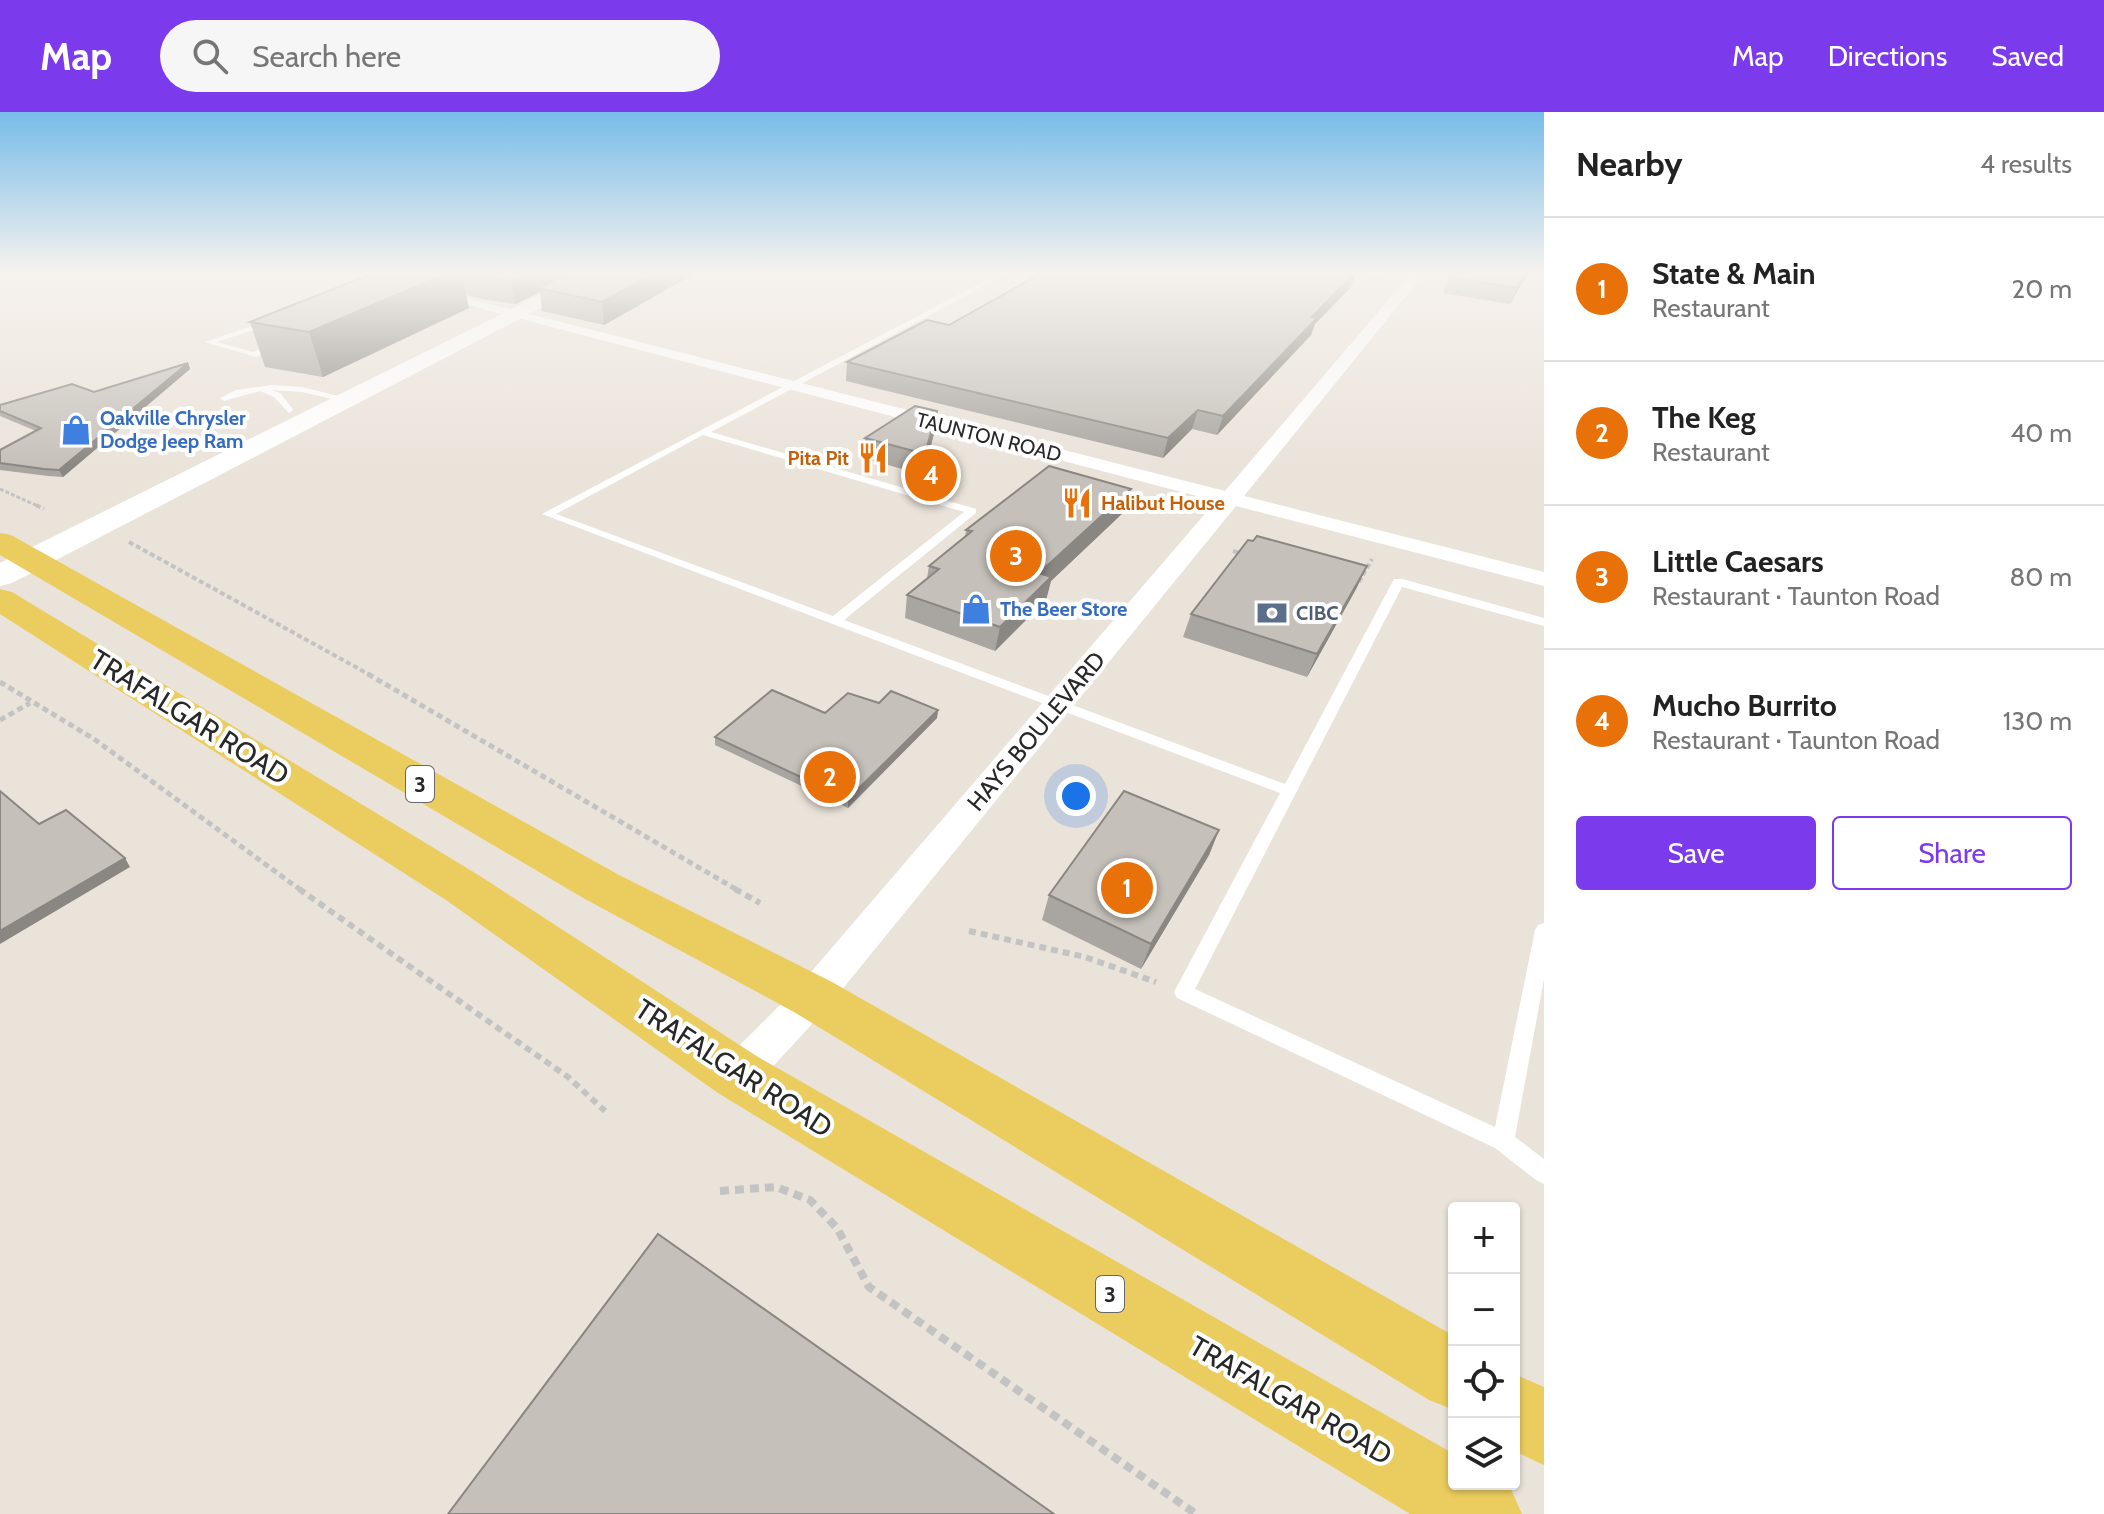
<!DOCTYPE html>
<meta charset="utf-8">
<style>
body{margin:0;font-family:Cabin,sans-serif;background:#f6f6f6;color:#222}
.controls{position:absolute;right:24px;bottom:24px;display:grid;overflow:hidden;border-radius:8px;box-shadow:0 2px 6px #0004}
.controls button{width:72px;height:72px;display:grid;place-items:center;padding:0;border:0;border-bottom:2px solid #e0e0e0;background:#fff;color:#222;font:40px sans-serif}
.you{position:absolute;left:1076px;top:684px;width:28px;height:28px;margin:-20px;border:6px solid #fff;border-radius:50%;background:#1a73e8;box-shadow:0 0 0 12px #1a73e833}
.badge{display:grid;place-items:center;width:52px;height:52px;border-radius:50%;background:#7c3aed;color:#fff;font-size:26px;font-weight:700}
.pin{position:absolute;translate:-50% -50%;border:4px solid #fff;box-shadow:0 2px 8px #0006}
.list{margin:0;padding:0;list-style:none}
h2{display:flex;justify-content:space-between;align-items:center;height:104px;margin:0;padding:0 32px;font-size:34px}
h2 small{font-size:26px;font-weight:400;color:#767676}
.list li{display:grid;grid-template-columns:52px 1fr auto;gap:24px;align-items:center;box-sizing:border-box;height:144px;padding:0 32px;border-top:2px solid #e0e0e0}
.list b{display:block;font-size:30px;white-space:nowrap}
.list p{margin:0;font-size:26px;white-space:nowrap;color:#767676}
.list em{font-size:26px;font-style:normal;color:#767676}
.actions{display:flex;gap:16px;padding:24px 32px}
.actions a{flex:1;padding:18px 0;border:2px solid #7c3aed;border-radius:8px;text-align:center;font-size:28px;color:#7c3aed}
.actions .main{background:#7c3aed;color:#fff}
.icon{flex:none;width:44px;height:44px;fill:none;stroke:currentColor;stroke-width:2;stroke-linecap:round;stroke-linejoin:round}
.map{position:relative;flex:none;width:1544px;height:1402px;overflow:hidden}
header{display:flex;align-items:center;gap:48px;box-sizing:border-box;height:112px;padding:0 40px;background:#7c3aed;color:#fff}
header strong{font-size:38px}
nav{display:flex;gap:44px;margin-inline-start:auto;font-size:28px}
.search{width:560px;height:72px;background:#f6f6f6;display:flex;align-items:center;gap:20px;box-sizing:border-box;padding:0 28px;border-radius:44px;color:#767676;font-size:30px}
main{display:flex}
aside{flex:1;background:#fff}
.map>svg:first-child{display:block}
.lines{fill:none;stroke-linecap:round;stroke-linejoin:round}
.path-far4{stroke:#c3c3c3;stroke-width:3;stroke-dasharray:4 2;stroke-linecap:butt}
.path-far3{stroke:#c3c3c3;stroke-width:4;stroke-dasharray:5 3;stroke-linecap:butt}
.path-far2{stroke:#c3c3c3;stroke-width:5;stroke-dasharray:6 4;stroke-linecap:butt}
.path-far1{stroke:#c3c3c3;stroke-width:6;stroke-dasharray:7 5;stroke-linecap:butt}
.path{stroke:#c3c3c3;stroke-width:8;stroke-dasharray:9 6;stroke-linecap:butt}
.lane{fill:#fff;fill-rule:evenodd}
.street{fill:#fff;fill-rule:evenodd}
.secondary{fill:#fff;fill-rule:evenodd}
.primary{fill:#ebcc5e;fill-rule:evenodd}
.wall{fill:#a9a5a0}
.shaded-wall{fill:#8a8682}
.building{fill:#c5c0ba;stroke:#8a8682;stroke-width:2}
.labels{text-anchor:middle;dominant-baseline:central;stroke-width:8;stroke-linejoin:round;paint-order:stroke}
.far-shop-label{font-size:20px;font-weight:bold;fill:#366cbe;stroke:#fff;text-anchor:start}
.far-street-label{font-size:20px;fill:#282828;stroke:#fff}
.far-food-label{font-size:20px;font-weight:bold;fill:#c56008;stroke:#fff;text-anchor:end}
.far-service-label{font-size:20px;font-weight:bold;fill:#4e5e75;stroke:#fff;text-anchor:start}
.shield{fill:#fff;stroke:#686868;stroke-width:2}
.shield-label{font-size:22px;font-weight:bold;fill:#282828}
.street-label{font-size:24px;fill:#282828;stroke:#fff}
.near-street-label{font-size:28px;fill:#282828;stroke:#fff}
</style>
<header>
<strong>Map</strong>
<div class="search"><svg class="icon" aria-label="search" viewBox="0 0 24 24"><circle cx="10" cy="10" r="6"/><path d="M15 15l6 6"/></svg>Search here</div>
<nav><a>Map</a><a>Directions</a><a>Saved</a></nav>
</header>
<main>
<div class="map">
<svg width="1544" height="1402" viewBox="0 0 1544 1402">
<rect width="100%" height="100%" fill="#eae3da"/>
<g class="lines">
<polyline class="path-far4" points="0,377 40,395"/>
<g class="path-far3">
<polyline points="36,393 44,397"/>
<polyline points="129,430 372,564"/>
<polyline points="1233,439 1243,442"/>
<polyline points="1359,470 1372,447"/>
</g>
<g class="path-far2">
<polyline points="368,562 739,779"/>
<polyline points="0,570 94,627 302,779"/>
<polyline points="0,608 30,591"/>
</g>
<g class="path-far1">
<polyline points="299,777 568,965 605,999"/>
<polyline points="735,777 760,791"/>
<polyline points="969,819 1085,845 1156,870"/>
</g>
<polyline class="path" points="720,1079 776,1075 810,1088 837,1116 869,1175 1196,1402"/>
<g class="lane">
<path d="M1005,158H1014L711,320L976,397V401L844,508L1285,672L1394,467H1402L1544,506V514L1402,475L1195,877L1495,1015L1535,818L1538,813L1544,811V867L1515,1025L1544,1047V1072L1536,1068L1495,1036L1177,886L1174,880L1280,681L542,402ZM703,323L964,400L833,504L556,402Z"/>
<polygon points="1342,158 1361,158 1416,168 1413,170"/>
<polygon points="270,208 277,210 217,230 253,240 275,231 282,233 256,245 205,230"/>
<polygon points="271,273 302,275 354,288 350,291 302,280 272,278 280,281 292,296 293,298 289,301 274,285 260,279 224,289 220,286 236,278"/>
</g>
<polygon class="street" points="334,158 357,158 1225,379 1414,158 1427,158 1244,384 1544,460 1544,474 1236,394 827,896 753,976 738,981 723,976 717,963 723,950 799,874 1216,389"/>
<polygon class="secondary" points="590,158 614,158 12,471 0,474 0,451"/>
<g class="primary">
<polygon points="0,421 11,423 619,763 832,870 1454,1224 1454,1298 1429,1288 794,900 585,787 0,443"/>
<polygon points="0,477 12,480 480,764 758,945 1454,1342 1454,1372 1510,1375 1522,1402 1410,1402 718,981 446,788 0,502"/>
<polygon points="1514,1262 1544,1275 1544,1353 1514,1339"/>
</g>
</g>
<g class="wall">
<polygon points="381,158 701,158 604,213 542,199 540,180 515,192 487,188 466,183 469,196 323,265 265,255 250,210"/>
<polygon points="1530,158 1510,192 1443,181 1449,165"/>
<polygon points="1351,175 1315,212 1311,223 1217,323 1192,317 1163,346 846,269 847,250 949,213"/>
<polygon points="188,251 190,257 63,365 48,364 0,358 0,338 36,319 0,304 0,293 94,280"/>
<polygon points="937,299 935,318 923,363 864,346 865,326"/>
<polygon points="1126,398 1051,469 1046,488 995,539 905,506 907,483 927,466 929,454 965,425 966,418"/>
<polygon points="1367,454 1356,477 1307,565 1183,525 1191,502"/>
<polygon points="879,591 938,598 937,606 848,696 715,633 715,625"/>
<polygon points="1219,718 1209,743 1141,857 1042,808 1049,783"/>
</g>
<g class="shaded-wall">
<polygon points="455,158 461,158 469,196 323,265 309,220"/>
<polygon points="534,158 582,158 539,176 540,180 515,192 511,169"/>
<polygon points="660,158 701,158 604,213 602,190"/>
<polygon points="1528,158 1530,158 1510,192 1517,176"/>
<polygon points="1357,159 1351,175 1315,212 1311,223 1217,323 1223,304 1312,205"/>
<polygon points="188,251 190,257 63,365 59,358"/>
<polygon points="1198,298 1192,317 1163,346 1168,326"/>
<polygon points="937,299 935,318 923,363 925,342"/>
<polygon points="1131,377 1126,398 1051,469 1046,488 995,539 1000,515 1039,461"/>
<polygon points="1367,454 1356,477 1307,565 1317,542"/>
<polygon points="938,598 937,606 848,696 848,687"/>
<polygon points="1219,718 1209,743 1141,857 1151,832"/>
<polygon points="125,746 130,755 0,832 0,819"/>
</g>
<g class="building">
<polygon points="381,158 455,158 309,220 250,210"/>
<polygon points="461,158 534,158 511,169 483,165 462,160"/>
<polygon points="574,158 660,158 602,190 539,176"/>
<polygon points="1047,158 1352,158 1357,159 1312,205 1317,206 1223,304 1198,298 1168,326 847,250 927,208 949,213"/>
<polygon points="1455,158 1528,158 1517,176 1449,165"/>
<polygon points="188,251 59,358 44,357 0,351 0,338 41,316 0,299 0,293 72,272 94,280"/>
<polygon points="915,294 937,299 925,342 865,326"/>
<polygon points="1049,354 1131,377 1039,461 1051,465 1000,515 907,483 939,457 929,454 972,419 966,418"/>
<polygon points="1257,424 1367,454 1317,542 1191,502 1248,428 1253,429"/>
<polygon points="772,578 825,601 848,581 879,591 891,579 938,598 848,687 715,625"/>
<polygon points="0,679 39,712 66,698 125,746 0,819"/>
<polygon points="1124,679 1219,718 1151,832 1049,783"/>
<polygon points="658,1122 1054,1402 448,1402"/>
</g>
<linearGradient id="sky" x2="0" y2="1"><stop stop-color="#77bce9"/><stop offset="0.45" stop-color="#f6f2ee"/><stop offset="1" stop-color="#f6f2ee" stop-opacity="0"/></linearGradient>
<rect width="1544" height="355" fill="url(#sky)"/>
<defs>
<g id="shop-bare" transform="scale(2.4)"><path d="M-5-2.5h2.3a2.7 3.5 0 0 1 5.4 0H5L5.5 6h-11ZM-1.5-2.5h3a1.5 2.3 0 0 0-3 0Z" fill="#3f7fe0" stroke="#fff" stroke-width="2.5" paint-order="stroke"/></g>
<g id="restaurant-bare" transform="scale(2.4)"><path d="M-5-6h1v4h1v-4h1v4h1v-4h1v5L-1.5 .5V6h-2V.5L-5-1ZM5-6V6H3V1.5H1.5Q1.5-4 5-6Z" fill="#e8710a" stroke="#fff" stroke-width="2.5" paint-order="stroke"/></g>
<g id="bank-bare" transform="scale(2.4)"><path d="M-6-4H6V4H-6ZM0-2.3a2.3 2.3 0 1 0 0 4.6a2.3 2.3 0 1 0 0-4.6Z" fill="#5c6f8a" stroke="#fff" stroke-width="2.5" paint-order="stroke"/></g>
</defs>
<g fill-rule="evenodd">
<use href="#shop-bare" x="76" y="318"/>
<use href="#restaurant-bare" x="873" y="346"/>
<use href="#restaurant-bare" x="1077" y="391"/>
<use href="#shop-bare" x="976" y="497"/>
<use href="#bank-bare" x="1272" y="501"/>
</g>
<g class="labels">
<g class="far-shop-label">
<text x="100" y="306">Oakville Chrysler<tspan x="100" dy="23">Dodge Jeep Ram</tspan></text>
<text x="1000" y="497">The Beer Store</text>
</g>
<g class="far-street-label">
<text transform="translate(989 325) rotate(14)">TAUNTON ROAD</text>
</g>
<g class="far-food-label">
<text x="849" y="346">Pita Pit</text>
<text x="1101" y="391" text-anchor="start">Halibut House</text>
</g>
<g class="far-service-label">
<text x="1296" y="501">CIBC</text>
</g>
<g class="shield">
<rect x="406" y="654" width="28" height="36" rx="6"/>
<rect x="1096" y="1164" width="28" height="36" rx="6"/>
</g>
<g class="shield-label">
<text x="420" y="672">3</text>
<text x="1110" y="1182">3</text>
</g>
<g class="street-label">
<text transform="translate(1036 619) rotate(-50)">HAYS BOULEVARD</text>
</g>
<g class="near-street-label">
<text transform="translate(190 605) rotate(32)">TRAFALGAR ROAD</text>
<text transform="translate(734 956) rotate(33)">TRAFALGAR ROAD</text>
<text transform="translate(1291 1288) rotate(30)">TRAFALGAR ROAD</text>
</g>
</g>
</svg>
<div class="controls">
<button>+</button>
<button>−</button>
<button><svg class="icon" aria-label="locate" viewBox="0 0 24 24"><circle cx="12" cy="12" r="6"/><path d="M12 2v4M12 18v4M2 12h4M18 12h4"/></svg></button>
<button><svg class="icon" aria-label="layers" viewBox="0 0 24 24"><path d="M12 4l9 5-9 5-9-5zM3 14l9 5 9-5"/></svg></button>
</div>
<div class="you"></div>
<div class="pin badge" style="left:1127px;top:776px;background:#e8710a">1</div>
<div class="pin badge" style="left:830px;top:665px;background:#e8710a">2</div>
<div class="pin badge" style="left:1016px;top:444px;background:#e8710a">3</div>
<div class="pin badge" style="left:931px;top:363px;background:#e8710a">4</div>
</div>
<aside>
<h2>Nearby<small>4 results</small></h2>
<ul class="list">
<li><span class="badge" style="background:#e8710a">1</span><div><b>State &amp; Main</b><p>Restaurant</p></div><em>20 m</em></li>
<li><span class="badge" style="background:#e8710a">2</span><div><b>The Keg</b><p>Restaurant</p></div><em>40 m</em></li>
<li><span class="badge" style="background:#e8710a">3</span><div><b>Little Caesars</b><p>Restaurant · Taunton Road</p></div><em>80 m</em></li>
<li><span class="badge" style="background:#e8710a">4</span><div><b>Mucho Burrito</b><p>Restaurant · Taunton Road</p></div><em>130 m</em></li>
</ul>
<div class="actions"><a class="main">Save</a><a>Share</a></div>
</aside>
</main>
